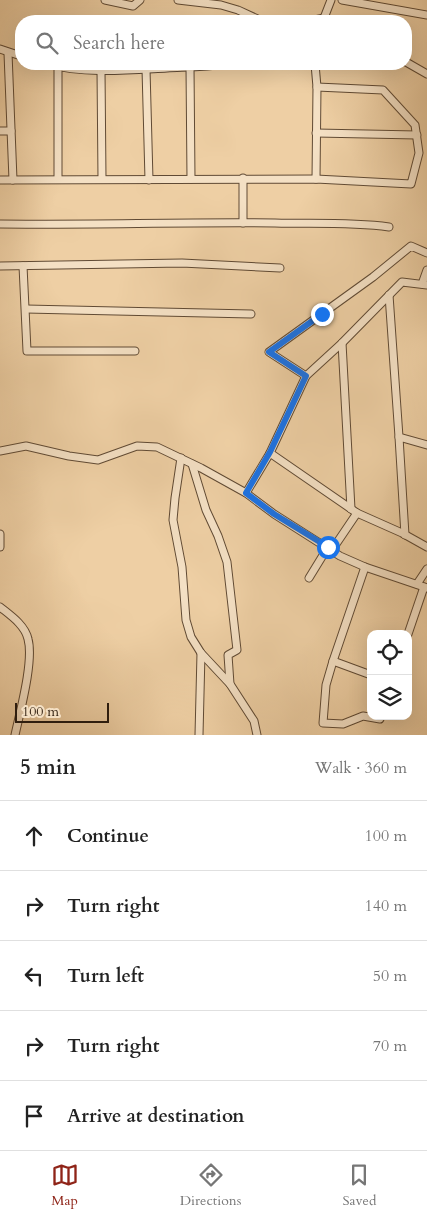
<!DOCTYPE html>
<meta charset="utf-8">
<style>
body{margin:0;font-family:Cardo,serif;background:#f2f2f2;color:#222}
.controls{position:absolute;right:15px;bottom:15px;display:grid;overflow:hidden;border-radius:10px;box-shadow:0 5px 20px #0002}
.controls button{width:45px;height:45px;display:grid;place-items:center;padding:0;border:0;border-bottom:1px solid #e0e0e0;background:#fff;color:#222;font:25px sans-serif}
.scale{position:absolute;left:15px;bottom:12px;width:94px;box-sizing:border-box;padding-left:5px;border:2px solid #301e0e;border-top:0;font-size:14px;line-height:18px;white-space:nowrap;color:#301e0e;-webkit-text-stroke:4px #f4e0c4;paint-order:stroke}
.stop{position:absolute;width:15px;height:15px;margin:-11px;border:4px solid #1a73e8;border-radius:50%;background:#fff}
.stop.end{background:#1a73e8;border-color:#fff;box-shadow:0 1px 5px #0008}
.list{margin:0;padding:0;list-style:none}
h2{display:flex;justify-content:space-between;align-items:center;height:65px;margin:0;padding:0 20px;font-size:21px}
h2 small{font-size:16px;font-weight:400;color:#767676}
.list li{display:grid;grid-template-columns:32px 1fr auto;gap:15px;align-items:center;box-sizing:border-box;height:70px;padding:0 20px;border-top:1px solid #e0e0e0}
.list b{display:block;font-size:19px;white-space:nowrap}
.list em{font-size:16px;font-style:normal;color:#767676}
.icon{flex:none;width:28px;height:28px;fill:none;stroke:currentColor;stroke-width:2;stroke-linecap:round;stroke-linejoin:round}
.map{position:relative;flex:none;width:427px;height:735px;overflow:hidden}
.search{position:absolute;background:#fff;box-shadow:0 5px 20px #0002;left:15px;right:15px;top:15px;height:55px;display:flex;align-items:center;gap:12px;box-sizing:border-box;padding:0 18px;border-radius:20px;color:#767676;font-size:19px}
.sheet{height:415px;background:#fff}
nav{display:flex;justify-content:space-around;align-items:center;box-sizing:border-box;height:70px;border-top:1px solid #e0e0e0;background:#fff;font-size:14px;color:#767676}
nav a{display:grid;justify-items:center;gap:2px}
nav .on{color:#8f2418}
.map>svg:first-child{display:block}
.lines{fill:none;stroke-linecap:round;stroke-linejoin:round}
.minor-casing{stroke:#604a34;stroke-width:9}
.minor{stroke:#f4e0c4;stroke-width:7}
.route{stroke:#1a73e8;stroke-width:6}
</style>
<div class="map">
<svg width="427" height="735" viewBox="0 0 427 735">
<rect width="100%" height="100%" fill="#eecfa4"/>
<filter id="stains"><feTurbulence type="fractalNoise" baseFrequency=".004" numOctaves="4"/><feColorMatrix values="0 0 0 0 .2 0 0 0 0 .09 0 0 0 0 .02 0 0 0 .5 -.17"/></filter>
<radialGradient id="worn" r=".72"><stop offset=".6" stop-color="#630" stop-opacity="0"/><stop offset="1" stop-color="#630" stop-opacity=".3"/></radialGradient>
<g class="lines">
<g class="minor-casing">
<g id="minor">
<polyline points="105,0 133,6 140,0"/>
<polyline points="178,0 221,5 238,10 262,21"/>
<polyline points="342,0 427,15"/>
<polyline points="310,21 324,18"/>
<polyline points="330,21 324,18 331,0"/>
<polyline points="0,49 21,56"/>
<polyline points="8,53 13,180"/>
<polyline points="406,62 427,74"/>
<path d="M47,64C85,74 128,70 167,68C186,67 206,67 225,64"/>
<polyline points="315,64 317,87 316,179"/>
<polyline points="58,67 58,179"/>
<polyline points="190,67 191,179"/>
<polyline points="146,69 149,180"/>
<polyline points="101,70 102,179"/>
<polyline points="0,131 11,131"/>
<polyline points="316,133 417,135"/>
<polyline points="0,180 316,179 411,184 419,153 415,125 383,90 317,87"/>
<polyline points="243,223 243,178"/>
<path d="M0,224C92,225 183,222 275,223C313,224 351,222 389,227"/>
<polyline points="0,266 182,263 280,268"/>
<polyline points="23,266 27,351 135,351"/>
<polyline points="422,284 427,270"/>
<polyline points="427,285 402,282 342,343 306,376 270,453 357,513 402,533 427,547"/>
<polyline points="389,295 399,437"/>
<polyline points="26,309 251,314"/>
<polyline points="342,343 351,509"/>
<polyline points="306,376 269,352 373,277 411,246 427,253"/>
<polyline points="0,451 26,446 69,456 98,460 137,446 157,447 201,468 246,493 274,514 340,556 365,567 427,588"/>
<polyline points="181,458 175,498 173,520 182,567 186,620 191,637 201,653 230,684"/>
<polyline points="192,464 206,510 218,536 227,562 237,650 228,655 230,684 254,721 257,735"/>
<polyline points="246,493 270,453"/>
<polyline points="0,534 0,547"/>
<polyline points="405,535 399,437 427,445"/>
<polyline points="332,550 357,513"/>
<polyline points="365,567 333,661 371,675"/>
<polyline points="309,578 328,547"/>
<polyline points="417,584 427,569"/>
<path d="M0,607C10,615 25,625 28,639C34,661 20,712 15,735"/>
<polyline points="408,634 424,587"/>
<polyline points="333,661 326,685 323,723 343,724 363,716 380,719 381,716"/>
<polyline points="199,735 201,653"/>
</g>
</g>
<use href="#minor" class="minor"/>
</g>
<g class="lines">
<polyline class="route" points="322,314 269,352 306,376 270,452 246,493 274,514 328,547"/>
</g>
<rect width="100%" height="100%" filter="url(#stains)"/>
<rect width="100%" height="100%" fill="url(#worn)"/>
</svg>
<div class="controls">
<button><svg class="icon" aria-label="locate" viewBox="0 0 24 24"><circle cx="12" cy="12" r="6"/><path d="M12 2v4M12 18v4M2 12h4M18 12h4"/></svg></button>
<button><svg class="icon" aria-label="layers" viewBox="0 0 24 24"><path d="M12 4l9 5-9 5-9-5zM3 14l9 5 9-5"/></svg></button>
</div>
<div class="scale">100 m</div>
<div class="stop" style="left:328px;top:547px"></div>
<div class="stop end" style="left:322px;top:314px"></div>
<div class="search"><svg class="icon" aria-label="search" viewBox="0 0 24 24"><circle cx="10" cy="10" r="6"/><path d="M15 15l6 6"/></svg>Search here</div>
</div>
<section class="sheet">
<h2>5 min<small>Walk · 360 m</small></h2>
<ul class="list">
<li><svg class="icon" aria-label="ahead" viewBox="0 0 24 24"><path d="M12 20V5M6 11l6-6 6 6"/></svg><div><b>Continue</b></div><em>100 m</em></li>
<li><svg class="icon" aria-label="right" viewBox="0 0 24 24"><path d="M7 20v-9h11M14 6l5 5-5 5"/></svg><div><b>Turn right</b></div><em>140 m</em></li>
<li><svg class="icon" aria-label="left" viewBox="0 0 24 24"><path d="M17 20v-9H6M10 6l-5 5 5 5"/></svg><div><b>Turn left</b></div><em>50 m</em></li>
<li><svg class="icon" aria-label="right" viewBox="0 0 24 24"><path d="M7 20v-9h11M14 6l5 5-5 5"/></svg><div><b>Turn right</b></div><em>70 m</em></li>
<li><svg class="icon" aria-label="arrive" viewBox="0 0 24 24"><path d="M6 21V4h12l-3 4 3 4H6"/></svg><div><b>Arrive at destination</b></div></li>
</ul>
</section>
<nav>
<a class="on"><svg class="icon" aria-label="map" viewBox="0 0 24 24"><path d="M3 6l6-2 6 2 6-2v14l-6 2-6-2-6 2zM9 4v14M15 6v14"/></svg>Map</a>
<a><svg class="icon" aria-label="directions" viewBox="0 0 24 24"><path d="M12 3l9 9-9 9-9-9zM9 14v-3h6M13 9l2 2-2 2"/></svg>Directions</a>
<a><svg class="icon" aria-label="saved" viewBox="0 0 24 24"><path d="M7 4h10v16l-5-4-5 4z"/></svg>Saved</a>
</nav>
